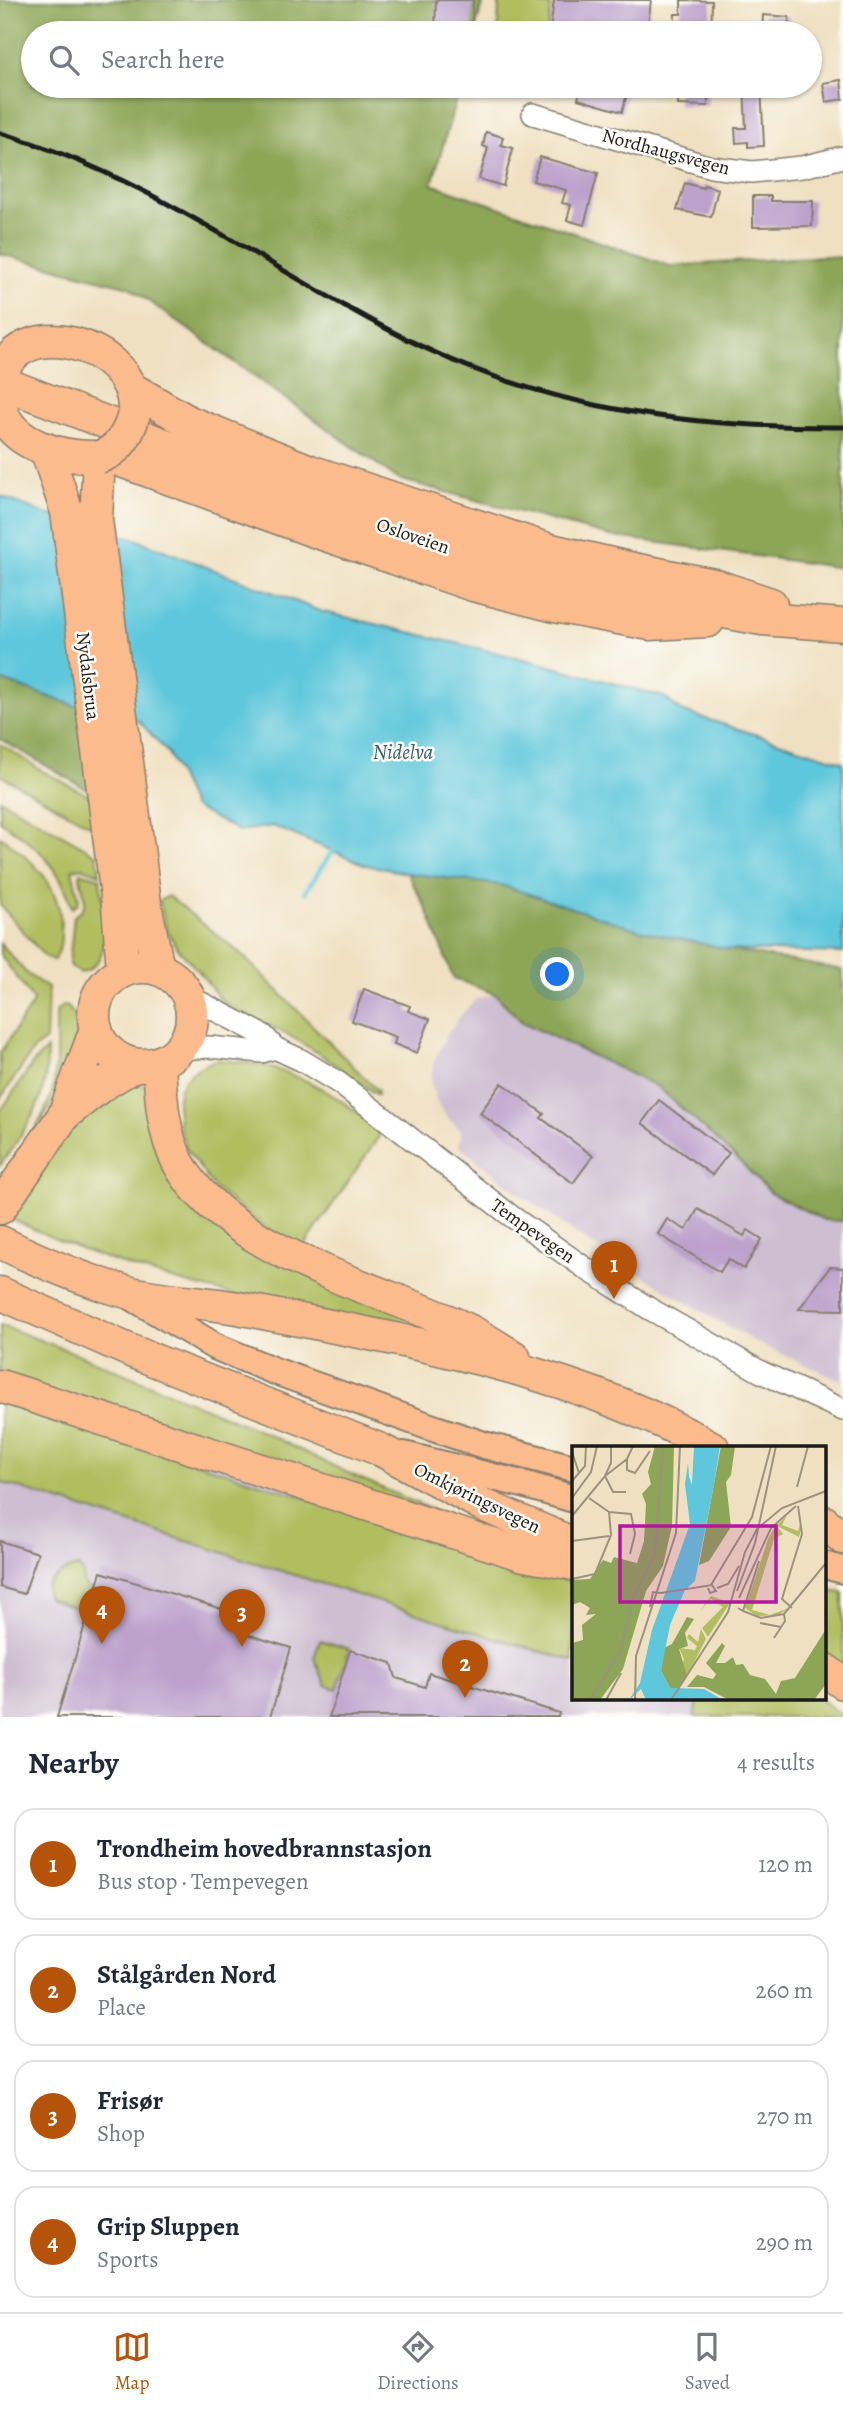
<!DOCTYPE html>
<meta charset="utf-8">
<style>
body{margin:0;font-family:Alegreya,serif;background:#f6f6f7;color:#1f2937}
.you{position:absolute;left:558px;top:975px;width:24px;height:24px;margin:-18px;border:5px solid #fff;border-radius:50%;background:#1a73e8;box-shadow:0 0 0 10px #1a73e833}
.badge{display:grid;place-items:center;width:46px;height:46px;border-radius:50%;background:#b45309;color:#fff;font-size:23px;font-weight:700}
.pin{position:absolute;translate:-50% -58px;filter:drop-shadow(0 2px 4px #0008)}
.pin::after{content:'';position:absolute;top:37px;width:24px;height:21px;background:inherit;clip-path:polygon(0 0,100% 0,50% 100%)}
.list{margin:0;padding:0;list-style:none}
h2{display:flex;justify-content:space-between;align-items:center;height:91px;margin:0;padding:0 28px;font-size:30px}
h2 small{font-size:23px;font-weight:400;color:#747a83}
.list li{display:grid;grid-template-columns:46px 1fr auto;gap:21px;align-items:center;box-sizing:border-box;height:112px;margin:0 14px 14px;padding:0 14px;border:2px solid #e0e1e3;border-radius:21px}
.list b{display:block;font-size:26px;white-space:nowrap}
.list p{margin:0;font-size:23px;white-space:nowrap;color:#747a83}
.list em{font-size:23px;font-style:normal;color:#747a83}
.icon{flex:none;width:38px;height:38px;fill:none;stroke:currentColor;stroke-width:2;stroke-linecap:round;stroke-linejoin:round}
.map{position:relative;flex:none;width:843px;height:1717px;overflow:hidden}
.search{position:absolute;background:#fff;box-shadow:0 2px 5px #0004;left:21px;right:21px;top:21px;height:77px;display:flex;align-items:center;gap:18px;box-sizing:border-box;padding:0 24px;border-radius:38px;color:#747a83;font-size:26px}
.sheet{height:595px;background:#fff}
nav{display:flex;justify-content:space-around;align-items:center;box-sizing:border-box;height:98px;border-top:2px solid #e0e1e3;background:#fff;font-size:19px;color:#747a83}
nav a{display:grid;justify-items:center;gap:4px}
nav .on{color:#b45309}
.map>svg:first-child{display:block}
.industrial{fill:#cebed1}
.green{fill:#b1be61;stroke:#666d3e;stroke-width:2}
.forest{fill:#8ca557;stroke:#54603a;stroke-width:2}
.water{fill:#5fc7db;stroke:#3e727c;stroke-width:2}
.lines{fill:none;stroke-linecap:round;stroke-linejoin:round}
.stream{stroke:#5fc7db;stroke-width:5}
.building{fill:#bca1cc}
.minor-casing{stroke:#867e6e;stroke-width:24}
.major-casing{stroke:#867e6e;stroke-width:30}
.highway-casing{stroke:#867e6e;stroke-width:35}
.minor{stroke:#fff;stroke-width:21}
.major{stroke:#fbbb8d;stroke-width:26}
.highway{stroke:#fbbb8d;stroke-width:32}
.rail{stroke:#1c1c1c;stroke-width:5}
.highway-bridge-casing{stroke:#867e6e;stroke-width:35;stroke-linecap:butt}
.highway-bridge{stroke:#fbbb8d;stroke-width:32}
.labels{text-anchor:middle;dominant-baseline:central;stroke-width:5;stroke-linejoin:round;paint-order:stroke}
.street-label{font-size:19px;fill:#1c1c1c;stroke:#fdfcf7}
.water-label{font-size:21px;font-style:italic;fill:#376068;stroke:#fdfcf7}
.inset-road{fill:none;stroke:#9b927f;stroke-width:2}
.view{fill:#b5179e;fill-opacity:0.15;stroke:#b5179e;stroke-width:3.5}
.inset-edge{fill:none;stroke:#1c1c1c;stroke-width:3.5}
</style>
<div class="map">
<svg width="843" height="1717" viewBox="0 0 843 1717">
<rect width="100%" height="100%" fill="#fdfcf7"/>
<filter id="ink" filterUnits="userSpaceOnUse"><feTurbulence type="fractalNoise" baseFrequency=".0143" numOctaves="2"/><feDisplacementMap in="SourceGraphic" scale="14" xChannelSelector="R" yChannelSelector="G"/><feConvolveMatrix kernelMatrix="1 2 1 2 8 2 1 2 1" color-interpolation-filters="sRGB"/></filter>
<filter id="wash" filterUnits="userSpaceOnUse"><feTurbulence type="fractalNoise" baseFrequency=".00686" numOctaves="4" result="noise"/><feDisplacementMap in="SourceGraphic" scale="28" xChannelSelector="R" yChannelSelector="G"/><feGaussianBlur stdDeviation="1.57" result="paint"/><feColorMatrix in="noise" values="0 0 0 0 0 0 0 0 0 0 0 0 0 0 0 0 0 1.4 0 .05"/><feComposite in="paint" operator="in"/></filter>
<g filter="url(#wash)">
<rect width="100%" height="100%" fill="#efe0c1"/>
<g class="industrial">
<polygon points="495,994 522,1022 658,1087 733,1155 772,1194 824,1220 843,1221 843,1381 761,1345 674,1295 591,1244 510,1187 459,1146 462,1131 448,1119 437,1103 431,1083 433,1063 446,1036 461,1015 476,999"/>
<polygon points="0,1340 528,1566 573,1583 574,1698 817,1698 843,1717 0,1717"/>
</g>
<g class="green">
<polygon points="499,0 523,0 551,6 548,33 498,33"/>
<polygon points="0,744 44,772 91,797 95,828 0,775"/>
<path d="M0,799L97,855L100,874L81,867L72,870L79,899L77,904L72,908C60,864 36,845 0,821Z"/>
<path d="M0,836C33,860 61,885 61,928C61,939 61,951 54,960L45,957L0,905Z"/>
<path d="M80,872L100,878C103,905 117,964 80,973L69,965L74,916C95,903 79,891 80,872Z"/>
<polygon points="168,896 240,953 378,1091 377,1095 320,1054 285,1033 231,1008 219,998 202,975 177,948 167,930 159,901"/>
<polygon points="0,943 27,974 48,988 46,1040 35,1048 0,1099 0,1053 32,1004 33,1000 0,954"/>
<path d="M63,1006L68,1007L77,1018L80,1041L69,1081L0,1181C17,1155 45,1121 52,1091C58,1067 56,1041 56,1015L57,1010Z"/>
<path d="M47,1049C49,1100 28,1125 0,1166V1112L33,1063Z"/>
<path d="M215,1060C284,1062 330,1088 382,1132L303,1248L269,1231L215,1189L187,1150L179,1127L177,1102L180,1088L187,1077L198,1068Z"/>
<path d="M147,1085L182,1190L466,1338C333,1315 188,1294 63,1242C45,1235 27,1226 10,1218L77,1117L121,1086Z"/>
<polygon points="0,1325 80,1355 267,1434 350,1474 446,1516 0,1380"/>
<polygon points="0,1400 573,1583 573,1661 465,1629 0,1482"/>
<path d="M78,1567L83,1572V1584L93,1592L87,1611L49,1599C37,1583 65,1570 78,1567Z"/>
<polygon points="824,1590 843,1593 843,1665 824,1652"/>
<polygon points="320,1640 349,1649 337,1689 326,1685 314,1658"/>
<polygon points="700,1698 819,1698 843,1717 698,1717 694,1716"/>
</g>
<g class="forest">
<polygon points="0,0 484,0 474,33 33,33 33,86 460,86 432,184 670,266 825,256 843,258 843,568 609,536 398,479 129,287 0,254"/>
<polygon points="0,680 79,707 90,791 0,739"/>
<polygon points="407,873 501,885 640,930 731,950 843,970 843,1221 824,1220 772,1194 733,1155 658,1087 522,1022 495,994 453,978 428,912"/>
</g>
<polygon class="water" points="0,496 43,513 135,539 320,611 532,661 664,697 681,711 843,762 843,953 731,950 640,930 501,885 407,873 366,865 273,826 239,831 193,807 168,753 139,721 79,707 0,680"/>
<g class="lines">
<polyline class="stream" points="305,892 335,848"/>
</g>
<g id="blocks">
<g class="building">
<polygon points="436,0 473,0 471,31 468,33 435,32"/>
<polygon points="554,0 651,0 647,33 550,32"/>
<polygon points="681,0 712,1 711,33 674,33 675,14 681,14"/>
<polygon points="763,15 789,17 788,33 762,33"/>
<polygon points="841,80 843,99 826,102 823,83"/>
<polygon points="582,86 629,86 622,112 578,99"/>
<polygon points="678,86 708,86 708,106 678,105"/>
<polygon points="744,86 761,86 764,146 748,147 748,142 736,143 735,128 746,128"/>
<polygon points="486,132 503,137 501,145 513,148 503,186 479,179 488,148 483,146"/>
<polygon points="540,157 598,173 584,225 567,220 571,205 562,203 566,190 533,181"/>
<polygon points="685,183 703,188 704,185 718,189 711,217 677,210"/>
<polygon points="753,196 771,196 771,201 813,201 812,226 753,227"/>
<polygon points="364,989 410,1006 408,1011 430,1019 417,1053 394,1044 396,1037 352,1021"/>
<polygon points="502,1083 544,1114 541,1118 593,1156 573,1183 480,1113"/>
<polygon points="659,1100 729,1153 712,1175 642,1123"/>
<polygon points="698,1209 744,1236 748,1230 762,1239 744,1269 728,1259 720,1272 658,1234 667,1219 686,1230"/>
<polygon points="830,1267 843,1268 843,1310 799,1309"/>
<polygon points="0,1541 38,1553 24,1594 0,1587"/>
<polygon points="101,1572 248,1617 243,1633 291,1648 270,1717 57,1717"/>
<polygon points="350,1650 392,1663 396,1678 425,1687 429,1673 559,1713 558,1717 329,1717"/>
</g>
</g>
</g>
<g filter="url(#ink)">
<use href="#blocks" fill-opacity="0" stroke="#867e6e" stroke-width="2"/>
<g class="lines">
<g class="minor-casing">
<g id="minor">
<polyline points="533,114 711,167 752,172 802,167 843,157"/>
<polyline points="188,996 263,1035 275,1048 301,1060 339,1083 511,1216 585,1268 650,1309 761,1372 843,1410"/>
<polyline points="180,1049 209,1047 262,1052 275,1048"/>
</g>
</g>
<g class="major-casing">
<g id="major">
<polyline points="131,1296 214,1346 272,1370 436,1429 484,1445 574,1468"/>
<polyline points="404,1455 526,1485 574,1499"/>
<polyline points="824,1565 843,1570"/>
</g>
</g>
<g class="highway-casing">
<g id="highway">
<path d="M0,378C17,312 134,342 134,409"/>
<polyline points="0,382 298,496 446,548 572,584 762,619 843,625"/>
<polyline points="132,389 189,422 310,471 547,549 638,570 714,585 771,604"/>
<path d="M0,404C8,446 63,458 99,457L96,520L145,903L158,969"/>
<polyline points="46,449 67,512 118,905 123,971"/>
<polyline points="105,455 314,531 473,585 555,606 650,624 708,621"/>
<circle cx="143" cy="1016" r="49"/>
<path d="M159,1063C161,1096 162,1131 178,1162C225,1252 382,1288 468,1330C484,1338 499,1348 514,1357"/>
<polyline points="65,1114 102,1085 135,1065"/>
<polyline points="0,1208 64,1115 96,1029"/>
<path d="M0,1242C39,1261 81,1279 123,1291C160,1301 200,1301 238,1308C399,1340 568,1366 713,1448"/>
<polyline points="0,1293 131,1351 381,1450 483,1505 574,1544"/>
<polyline points="0,1386 524,1555 574,1564"/>
<polyline points="824,1522 843,1538"/>
<polyline points="824,1669 843,1683"/>
</g>
</g>
<use href="#minor" class="minor"/>
<use href="#major" class="major"/>
<use href="#highway" class="highway"/>
<path class="rail" d="M0,133C155,177 281,279 425,348C558,411 697,428 843,427"/>
<g class="highway-bridge-casing">
<path id="highway-bridge" d="M99,457C119,451 129,433 134,414"/>
</g>
<use href="#highway-bridge" class="highway-bridge"/>
</g>
</g>
<g class="labels">
<g class="street-label">
<text transform="translate(666 152) rotate(15)">Nordhaugsvegen</text>
<text transform="translate(413 536) rotate(19)">Osloveien</text>
<text transform="translate(88 676) rotate(83)">Nydalsbrua</text>
<text transform="translate(533 1231) rotate(35)">Tempevegen</text>
<text transform="translate(477 1498) rotate(26)">Omkjøringsvegen</text>
</g>
<g class="water-label">
<text x="403" y="752">Nidelva</text>
</g>
</g>
<g transform="translate(572 1446)">
<rect width="254" height="254" fill="#efe0c1"/>
<path d="M215,69L210,79L226,85L228,79H230L227,91L205,80L211,88L202,93L180,164L198,169L217,162L206,169L185,170L173,162L196,93L202,82ZM139,150L158,157L136,191L130,182L151,161L139,153L128,165ZM129,183L134,193L115,230L109,225L112,213L107,202L123,204L125,200L115,192L117,188L126,196Z" fill="#b1be61"/>
<path d="M83,0H102L100,80L91,120L74,145L51,223L28,254H0V197L11,194L10,179L24,168L14,169L18,162L8,156L0,159V134L18,133L31,114L39,117L42,111L65,117L72,95L74,58L70,48L79,38L76,26ZM149,0H163L159,29L154,36L159,81L137,115L127,119ZM115,171L122,173L113,187L116,200L107,203L115,230L105,243L98,242L89,225L92,202L100,198ZM254,183V238L242,254H157L132,241H115L125,229L141,233L144,228L134,217L150,197L153,200L144,217H153L161,211L164,219L171,218L178,229L193,233L204,248L209,235L223,232Z" fill="#8ca557"/>
<path d="M122,0H148L142,39L123,135L113,144L98,179L89,225L98,242L132,243L151,254H74L69,243L57,254L68,237L80,184L118,78L113,38L116,17L117,31L120,39Z" fill="#5fc7db"/>
<path class="inset-road" d="M39,0V17L33,30L55,13L61,0M0,6L7,27M55,13V24L63,27L78,5M0,35L13,20L14,0M225,41L236,0M0,52L19,26L25,0M37,66L59,68L63,88L58,108M0,70L33,30L41,46H54M0,95L37,90M0,133L23,128L39,89L37,66L17,52M139,139L180,71L199,0M145,142L156,138L167,120M165,145L183,97L204,0M89,147L140,139L144,145L138,147L136,142M167,152L199,82L224,60M78,161L81,146L89,147M166,162L171,165L187,115M220,162L210,153L230,88L226,60M171,165L189,172L212,168L254,117M188,177L209,181M202,192L213,175L212,168M18,254L49,204L61,152L83,107L91,0M34,254L49,227M63,254L64,210L104,87L108,0M99,254L156,166L173,106L185,83L210,62L254,45"/>
<path class="view" d="M48,80H204V156H48Z"/>
<rect width="254" height="254" class="inset-edge"/>
</g>
</svg>
<div class="you"></div>
<div class="pin badge" style="left:614px;top:1299px">1</div>
<div class="pin badge" style="left:465px;top:1698px">2</div>
<div class="pin badge" style="left:242px;top:1647px">3</div>
<div class="pin badge" style="left:102px;top:1644px">4</div>
<div class="search"><svg class="icon" aria-label="search" viewBox="0 0 24 24"><circle cx="10" cy="10" r="6"/><path d="M15 15l6 6"/></svg>Search here</div>
</div>
<section class="sheet">
<h2>Nearby<small>4 results</small></h2>
<ul class="list">
<li><span class="badge">1</span><div><b>Trondheim hovedbrannstasjon</b><p>Bus stop · Tempevegen</p></div><em>120 m</em></li>
<li><span class="badge">2</span><div><b>Stålgården Nord</b><p>Place</p></div><em>260 m</em></li>
<li><span class="badge">3</span><div><b>Frisør</b><p>Shop</p></div><em>270 m</em></li>
<li><span class="badge">4</span><div><b>Grip Sluppen</b><p>Sports</p></div><em>290 m</em></li>
</ul>
</section>
<nav>
<a class="on"><svg class="icon" aria-label="map" viewBox="0 0 24 24"><path d="M3 6l6-2 6 2 6-2v14l-6 2-6-2-6 2zM9 4v14M15 6v14"/></svg>Map</a>
<a><svg class="icon" aria-label="directions" viewBox="0 0 24 24"><path d="M12 3l9 9-9 9-9-9zM9 14v-3h6M13 9l2 2-2 2"/></svg>Directions</a>
<a><svg class="icon" aria-label="saved" viewBox="0 0 24 24"><path d="M7 4h10v16l-5-4-5 4z"/></svg>Saved</a>
</nav>
